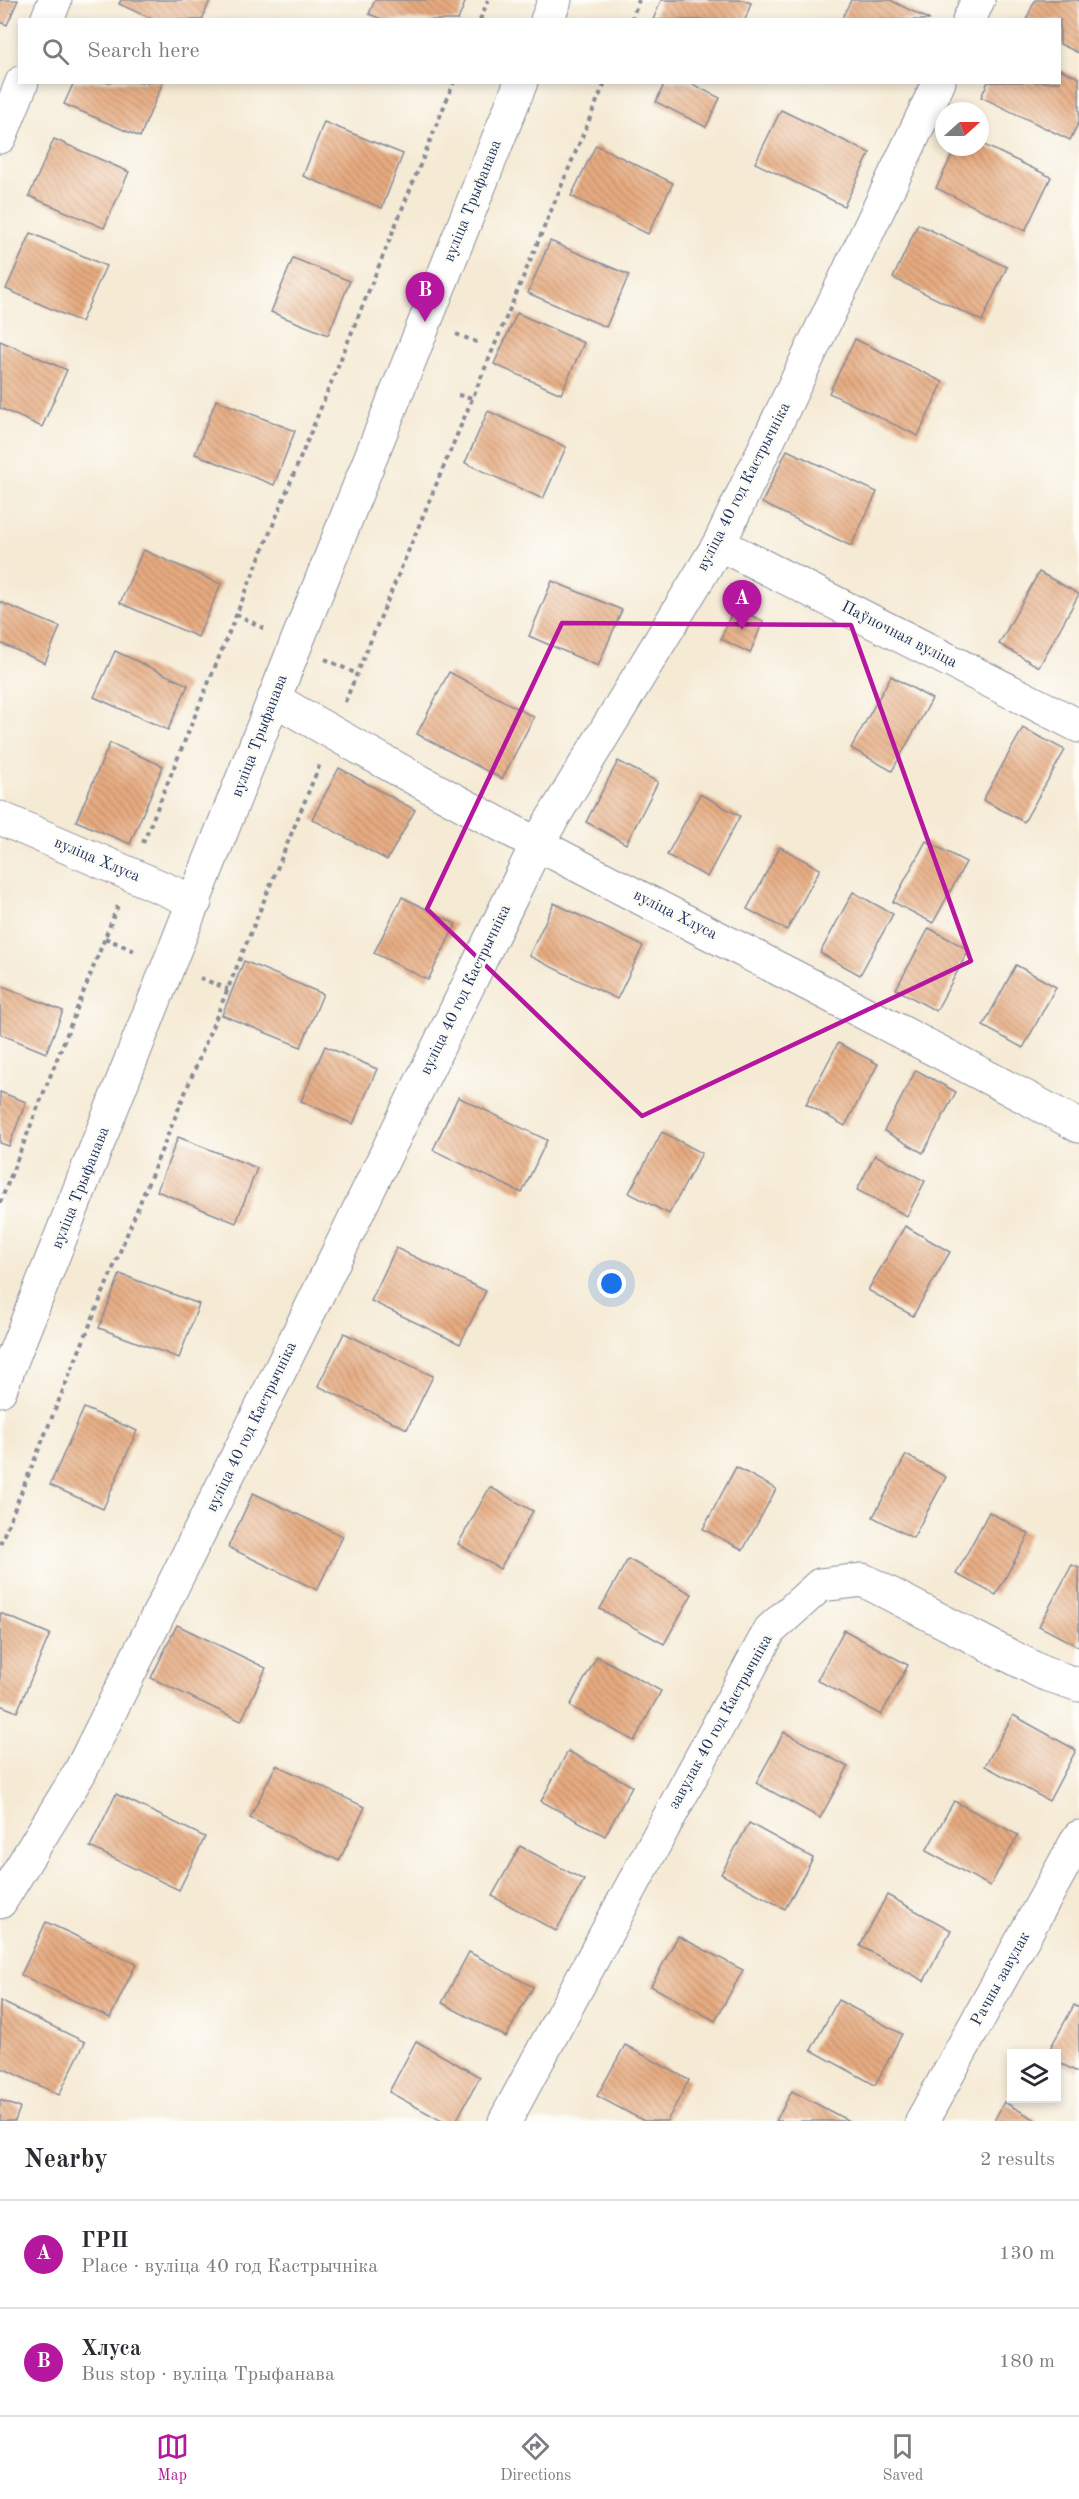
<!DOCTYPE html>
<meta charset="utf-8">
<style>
body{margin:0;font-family:"Old Standard TT",serif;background:#f7f7f7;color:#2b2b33}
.controls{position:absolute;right:18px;bottom:18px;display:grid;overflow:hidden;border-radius:0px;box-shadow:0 3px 9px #0003}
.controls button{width:54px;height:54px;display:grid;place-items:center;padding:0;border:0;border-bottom:2px solid #e1e1e2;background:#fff;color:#2b2b33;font:30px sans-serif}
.compass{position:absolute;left:935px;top:102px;width:54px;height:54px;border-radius:50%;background:#fff;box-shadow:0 3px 9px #0003;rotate:69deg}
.you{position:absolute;left:612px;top:1284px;width:21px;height:21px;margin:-15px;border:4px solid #fff;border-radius:50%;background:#1a73e8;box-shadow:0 0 0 9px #1a73e833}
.badge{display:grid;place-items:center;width:39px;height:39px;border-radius:50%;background:#b5179e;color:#fff;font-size:20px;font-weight:700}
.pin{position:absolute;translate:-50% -50px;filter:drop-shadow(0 2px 3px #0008)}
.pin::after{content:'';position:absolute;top:32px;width:21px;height:18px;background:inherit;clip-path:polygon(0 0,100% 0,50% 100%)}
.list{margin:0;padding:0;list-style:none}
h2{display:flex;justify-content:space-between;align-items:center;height:78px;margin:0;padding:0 24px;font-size:26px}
h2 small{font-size:20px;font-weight:400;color:#7c7c81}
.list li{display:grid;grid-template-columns:39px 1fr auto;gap:18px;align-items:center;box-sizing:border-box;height:108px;padding:0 24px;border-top:2px solid #e1e1e2}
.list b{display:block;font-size:22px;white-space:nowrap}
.list p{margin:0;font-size:20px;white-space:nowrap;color:#7c7c81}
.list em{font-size:20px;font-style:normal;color:#7c7c81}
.icon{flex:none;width:33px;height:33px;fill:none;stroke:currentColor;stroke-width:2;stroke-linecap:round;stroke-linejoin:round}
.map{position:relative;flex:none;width:1079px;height:2121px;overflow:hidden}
.search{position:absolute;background:#fff;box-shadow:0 3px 9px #0003;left:18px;right:18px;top:18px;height:66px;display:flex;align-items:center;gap:15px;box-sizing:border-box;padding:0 21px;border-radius:0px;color:#7c7c81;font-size:22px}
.sheet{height:294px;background:#fff}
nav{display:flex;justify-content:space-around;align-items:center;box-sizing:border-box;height:84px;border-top:2px solid #e1e1e2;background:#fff;font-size:16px;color:#7c7c81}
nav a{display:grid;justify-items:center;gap:3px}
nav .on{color:#b5179e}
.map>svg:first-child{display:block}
.building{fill:url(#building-back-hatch)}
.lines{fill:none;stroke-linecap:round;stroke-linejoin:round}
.minor-casing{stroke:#888c99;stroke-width:35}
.tertiary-casing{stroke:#888c99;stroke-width:35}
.path{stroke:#888c99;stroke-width:4;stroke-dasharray:4.5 4.5;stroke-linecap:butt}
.minor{stroke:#fff;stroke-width:33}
.tertiary{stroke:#fff;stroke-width:33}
.marked{fill:none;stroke:#b5179e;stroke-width:4.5;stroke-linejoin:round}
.labels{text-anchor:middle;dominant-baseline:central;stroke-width:6;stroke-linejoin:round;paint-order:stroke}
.street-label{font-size:16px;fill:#1b2f5e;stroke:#fdfcf7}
</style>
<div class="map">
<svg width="1079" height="2121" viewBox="0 0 1079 2121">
<defs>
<pattern id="building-back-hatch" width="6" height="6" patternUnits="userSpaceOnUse" patternTransform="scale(1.5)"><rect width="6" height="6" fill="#e7ab80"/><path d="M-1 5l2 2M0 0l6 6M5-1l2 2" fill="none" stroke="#ba8c6c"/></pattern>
</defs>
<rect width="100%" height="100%" fill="#fdfcf7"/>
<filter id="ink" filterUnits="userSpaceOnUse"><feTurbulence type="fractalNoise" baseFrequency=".0167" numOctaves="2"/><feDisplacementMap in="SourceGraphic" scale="12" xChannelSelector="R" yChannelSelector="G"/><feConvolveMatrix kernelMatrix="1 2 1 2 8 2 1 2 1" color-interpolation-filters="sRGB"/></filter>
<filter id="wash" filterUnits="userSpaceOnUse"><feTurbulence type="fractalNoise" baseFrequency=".008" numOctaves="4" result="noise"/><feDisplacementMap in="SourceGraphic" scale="24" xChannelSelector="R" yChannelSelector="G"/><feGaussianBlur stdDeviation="1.35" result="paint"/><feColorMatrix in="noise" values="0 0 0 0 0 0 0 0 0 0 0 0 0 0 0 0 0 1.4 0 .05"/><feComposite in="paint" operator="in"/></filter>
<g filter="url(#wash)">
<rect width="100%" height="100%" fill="#f5ead4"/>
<g id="blocks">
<g class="building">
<polygon points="0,0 18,0 7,25 0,22"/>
<polygon points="121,0 210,0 202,20 154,20 119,4"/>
<polygon points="375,0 466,0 458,20 384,20 369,14"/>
<polygon points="661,0 743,0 751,3 745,20 653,20"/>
<polygon points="851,0 890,0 930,20 841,20"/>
<polygon points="1035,0 1079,0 1079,53 1060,44 1060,20 1026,20"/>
<polygon points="1060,69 1079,78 1079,122 1070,140 981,97 988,82 1060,82"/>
<polygon points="74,82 163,82 140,137 64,104"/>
<polygon points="665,82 688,82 720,98 706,127 656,102"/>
<polygon points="781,110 870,153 844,206 755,163"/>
<polygon points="324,122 403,154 382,208 303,176"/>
<polygon points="54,139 129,172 104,228 29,196"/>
<polygon points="980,143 1051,177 1025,231 936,188 956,147 980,147"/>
<polygon points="596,145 673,183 648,234 571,196"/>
<polygon points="918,224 1007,267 982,321 893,278"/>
<polygon points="31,233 106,266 81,322 6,289"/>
<polygon points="550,241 629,275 606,327 528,293"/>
<polygon points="293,258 350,281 328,335 271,312"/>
<polygon points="517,313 584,343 561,394 494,364"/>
<polygon points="855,339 943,382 918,436 829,393"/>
<polygon points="0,341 67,370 42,427 0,408"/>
<polygon points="216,400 295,431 274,485 195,454"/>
<polygon points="488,411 566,447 543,499 465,463"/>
<polygon points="787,450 877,492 851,546 762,503"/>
<polygon points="143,550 221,584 198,637 120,603"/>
<polygon points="1039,572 1079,594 1039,667 999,644"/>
<polygon points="552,581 622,610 598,666 529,636"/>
<polygon points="0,602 60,627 45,663 0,643"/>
<polygon points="734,607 763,621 750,653 721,639"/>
<polygon points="115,651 188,685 168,730 94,697"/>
<polygon points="449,672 534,717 502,779 417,734"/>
<polygon points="891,676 932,699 892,771 851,748"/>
<polygon points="1023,728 1065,750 1024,822 983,800"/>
<polygon points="110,743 163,766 130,844 76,821"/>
<polygon points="618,761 658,782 626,844 586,822"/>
<polygon points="339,768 415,810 387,860 312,819"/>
<polygon points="700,794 740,816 707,877 667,855"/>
<polygon points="926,841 966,862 933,923 893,902"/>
<polygon points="780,847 820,869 787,930 747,909"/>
<polygon points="853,892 893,914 860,975 820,953"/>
<polygon points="402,897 456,924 428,980 374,953"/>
<polygon points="554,903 643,946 617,999 529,956"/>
<polygon points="929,928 969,950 936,1011 896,989"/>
<polygon points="244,961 323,994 301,1047 222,1015"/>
<polygon points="1016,965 1056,987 1023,1048 983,1026"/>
<polygon points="0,985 63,1011 46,1053 0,1034"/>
<polygon points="838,1043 878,1064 845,1126 806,1104"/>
<polygon points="325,1046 377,1069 353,1124 301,1101"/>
<polygon points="916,1070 956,1092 923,1153 884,1131"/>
<polygon points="0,1092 26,1102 9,1146 0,1143"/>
<polygon points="458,1097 547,1140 522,1193 433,1150"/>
<polygon points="662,1132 702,1153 669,1214 629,1193"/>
<polygon points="178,1137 257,1168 236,1223 157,1191"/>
<polygon points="875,1155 925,1181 907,1216 857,1190"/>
<polygon points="905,1226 950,1252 913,1316 868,1290"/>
<polygon points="396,1248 486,1291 460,1344 371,1301"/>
<polygon points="120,1274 199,1304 179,1358 99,1328"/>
<polygon points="344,1333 433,1376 407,1429 318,1386"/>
<polygon points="84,1408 137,1431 103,1509 50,1485"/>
<polygon points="906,1455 946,1477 913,1538 873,1517"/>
<polygon points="736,1467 776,1489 743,1550 703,1529"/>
<polygon points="490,1487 533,1511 500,1569 458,1544"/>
<polygon points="253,1493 343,1536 317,1590 228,1547"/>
<polygon points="989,1512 1029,1534 996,1595 956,1574"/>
<polygon points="628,1559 692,1594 664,1644 600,1609"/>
<polygon points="1072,1565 1079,1568 1079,1647 1039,1626"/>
<polygon points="0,1613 50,1634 17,1712 0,1705"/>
<polygon points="177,1625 266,1668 241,1721 151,1678"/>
<polygon points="844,1630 908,1665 881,1715 817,1680"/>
<polygon points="597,1656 661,1691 634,1741 570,1706"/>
<polygon points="1013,1715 1076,1750 1049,1801 985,1766"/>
<polygon points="784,1732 848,1767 820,1818 756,1783"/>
<polygon points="568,1751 632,1786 605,1836 541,1801"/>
<polygon points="276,1765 365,1807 339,1861 250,1818"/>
<polygon points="116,1794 205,1837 179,1890 90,1847"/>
<polygon points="954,1801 1018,1835 990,1886 926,1851"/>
<polygon points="749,1823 813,1858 785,1909 721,1874"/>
<polygon points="520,1846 584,1880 556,1931 492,1896"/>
<polygon points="887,1895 951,1930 924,1981 860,1946"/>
<polygon points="46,1922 136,1964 110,2018 21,1975"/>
<polygon points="678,1936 743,1970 715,2021 651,1986"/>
<polygon points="469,1952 533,1987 506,2037 442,2003"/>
<polygon points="838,2000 902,2034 875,2085 811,2050"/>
<polygon points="0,2001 85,2042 59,2095 0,2067"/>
<polygon points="1074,2005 1079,2008 1079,2073 1056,2061 1056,2054 1047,2054"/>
<polygon points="416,2041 480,2077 456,2121 442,2121 389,2092"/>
<polygon points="625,2045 689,2080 667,2121 644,2121 597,2096"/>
<polygon points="792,2091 849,2121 776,2121"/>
<polygon points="0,2100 20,2108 15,2121 0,2121"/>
<polygon points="1004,2102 1038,2121 994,2121"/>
</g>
</g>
</g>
<g filter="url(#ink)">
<use href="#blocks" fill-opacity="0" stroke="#888c99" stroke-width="1.5"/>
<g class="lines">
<g class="minor-casing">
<g id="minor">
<polyline points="47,20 55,0"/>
<polyline points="969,20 978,0"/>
<polyline points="0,137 22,82"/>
<polyline points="719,544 1079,726"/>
<path d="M274,699C536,852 812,981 1079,1126"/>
<polyline points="0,818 195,902"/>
<polyline points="0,1902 80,1772 311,1308 537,844 719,544 939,82"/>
<polyline points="505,2121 770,1630 820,1585 863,1580 1043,1673 1079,1685"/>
<polyline points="922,2121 1079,1837"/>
</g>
</g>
<g class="tertiary-casing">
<g id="tertiary">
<polyline points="547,20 555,0"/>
<polyline points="0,1390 274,699 521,82"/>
</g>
</g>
<g class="path">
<polyline points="480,20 488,0"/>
<polyline points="631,20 639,0"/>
<polyline points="456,334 479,343"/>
<polyline points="458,395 473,398"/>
<polyline points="236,614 265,629"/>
<polyline points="325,659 357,674"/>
<polyline points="345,702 605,82"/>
<polyline points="143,843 454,82"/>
<polyline points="105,938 137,952"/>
<polyline points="200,978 228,989"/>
<polyline points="0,1203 118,905"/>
<polyline points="0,1544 320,764"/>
</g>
<use href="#minor" class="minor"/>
<use href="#tertiary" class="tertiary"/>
</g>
</g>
<path class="marked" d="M562,623L851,625L971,961L642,1116L427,909Z"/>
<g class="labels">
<g class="street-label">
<text transform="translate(473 201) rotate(-68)">вуліца Трыфанава</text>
<text transform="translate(744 487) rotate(-63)">вуліца 40 год Кастрычніка</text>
<text transform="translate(899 635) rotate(27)">Паўночная вуліца</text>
<text transform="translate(260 736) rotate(-69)">вуліца Трыфанава</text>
<text transform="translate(97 860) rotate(23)">вуліца Хлуса</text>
<text transform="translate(675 915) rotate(27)">вуліца Хлуса</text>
<text transform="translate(466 990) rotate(-64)">вуліца 40 год Кастрычніка</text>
<text transform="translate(81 1188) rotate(-68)">вуліца Трыфанава</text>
<text transform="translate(252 1427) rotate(-64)">вуліца 40 год Кастрычніка</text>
<text transform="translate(721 1722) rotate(-61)">завулак 40 год Кастрычніка</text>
<text transform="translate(1001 1979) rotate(-61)">Рачны завулак</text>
</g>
</g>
</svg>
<div class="controls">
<button><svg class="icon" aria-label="layers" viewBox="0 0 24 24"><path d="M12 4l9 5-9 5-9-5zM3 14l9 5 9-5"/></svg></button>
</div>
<svg class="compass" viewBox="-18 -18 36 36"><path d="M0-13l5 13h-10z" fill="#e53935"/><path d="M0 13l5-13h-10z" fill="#7c7c81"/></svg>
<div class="you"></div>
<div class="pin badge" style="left:742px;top:630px">A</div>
<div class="pin badge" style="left:425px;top:322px">B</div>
<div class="search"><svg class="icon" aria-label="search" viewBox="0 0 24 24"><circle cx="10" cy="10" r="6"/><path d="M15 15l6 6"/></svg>Search here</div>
</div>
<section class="sheet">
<h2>Nearby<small>2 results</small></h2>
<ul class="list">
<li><span class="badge">A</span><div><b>ГРП</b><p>Place · вуліца 40 год Кастрычніка</p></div><em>130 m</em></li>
<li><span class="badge">B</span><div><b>Хлуса</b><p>Bus stop · вуліца Трыфанава</p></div><em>180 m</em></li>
</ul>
</section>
<nav>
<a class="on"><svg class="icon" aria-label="map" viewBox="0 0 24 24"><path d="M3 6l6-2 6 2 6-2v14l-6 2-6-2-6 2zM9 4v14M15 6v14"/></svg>Map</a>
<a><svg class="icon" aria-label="directions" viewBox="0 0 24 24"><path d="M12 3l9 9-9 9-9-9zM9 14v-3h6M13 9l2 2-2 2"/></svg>Directions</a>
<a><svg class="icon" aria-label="saved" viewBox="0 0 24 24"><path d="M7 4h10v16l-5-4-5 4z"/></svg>Saved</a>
</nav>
